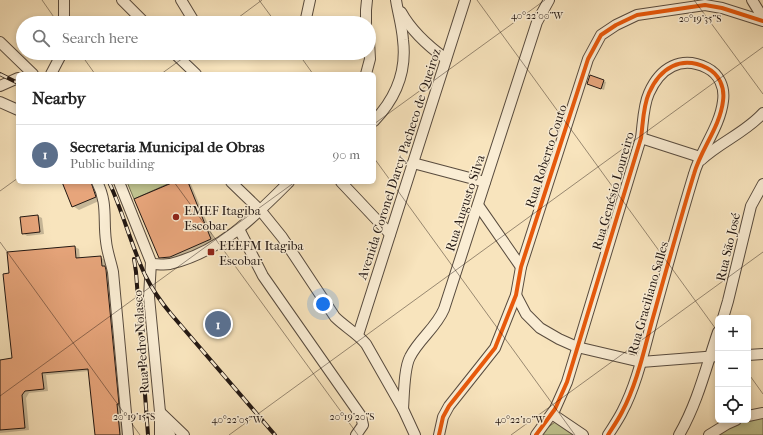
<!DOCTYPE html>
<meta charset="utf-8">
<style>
body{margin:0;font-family:"IM FELL French Canon",serif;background:#f6f6f6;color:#222}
.controls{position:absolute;right:12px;bottom:12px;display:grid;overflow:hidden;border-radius:6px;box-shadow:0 2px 6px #0003}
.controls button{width:36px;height:36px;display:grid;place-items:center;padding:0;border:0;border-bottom:1px solid #e0e0e0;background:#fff;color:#222;font:20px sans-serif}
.you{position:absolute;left:323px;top:304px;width:14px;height:14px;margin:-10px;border:3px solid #fff;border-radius:50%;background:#1a73e8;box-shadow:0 0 0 6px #1a73e833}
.badge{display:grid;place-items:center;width:26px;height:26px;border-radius:50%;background:#8f2418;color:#fff;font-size:13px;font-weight:700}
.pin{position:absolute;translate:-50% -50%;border:2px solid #fff;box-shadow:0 1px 4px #0006}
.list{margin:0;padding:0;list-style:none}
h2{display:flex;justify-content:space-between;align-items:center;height:52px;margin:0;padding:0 16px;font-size:17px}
h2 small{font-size:13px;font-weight:400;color:#767676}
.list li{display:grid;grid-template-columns:26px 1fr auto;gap:12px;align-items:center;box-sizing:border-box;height:60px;padding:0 16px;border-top:1px solid #e0e0e0}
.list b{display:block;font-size:15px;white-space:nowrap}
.list p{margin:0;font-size:13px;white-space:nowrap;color:#767676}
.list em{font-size:13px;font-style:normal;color:#767676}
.icon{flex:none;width:22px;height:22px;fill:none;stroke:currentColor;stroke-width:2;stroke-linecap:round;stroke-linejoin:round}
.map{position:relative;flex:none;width:763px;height:435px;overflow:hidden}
.search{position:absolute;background:#fff;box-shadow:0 2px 6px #0003;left:16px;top:16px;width:360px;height:44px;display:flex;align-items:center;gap:10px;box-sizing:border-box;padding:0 14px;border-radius:22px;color:#767676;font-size:15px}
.panel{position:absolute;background:#fff;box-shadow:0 2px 6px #0003;left:16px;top:72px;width:360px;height:112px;border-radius:6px}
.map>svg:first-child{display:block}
.green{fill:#c0c38f;stroke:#726e51}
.shadow{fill:#0003}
.building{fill:#e7a57b;stroke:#231813}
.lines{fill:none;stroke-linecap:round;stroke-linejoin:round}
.minor-casing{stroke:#584b3e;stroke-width:12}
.minor{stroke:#faedd4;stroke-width:10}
.rail-casing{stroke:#231813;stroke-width:4}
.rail{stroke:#faedd4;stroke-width:2.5;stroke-dasharray:8;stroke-linecap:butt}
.cycleway-casing{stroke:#faedd4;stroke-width:6}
.cycleway{stroke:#e8590c;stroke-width:4}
.ticks{fill:none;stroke:#231813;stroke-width:1;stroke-opacity:0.45}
.poi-dot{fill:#8f2418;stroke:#faedd4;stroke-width:1.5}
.labels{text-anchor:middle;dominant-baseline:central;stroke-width:3;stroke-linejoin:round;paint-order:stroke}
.street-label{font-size:13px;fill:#231813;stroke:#faedd4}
.poi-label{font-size:13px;fill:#231813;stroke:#faedd4;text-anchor:start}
.ticks-label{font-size:10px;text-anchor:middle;fill:#231813;stroke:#faedd4;stroke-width:3;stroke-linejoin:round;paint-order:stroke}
</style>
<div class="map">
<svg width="763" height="435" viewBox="0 0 763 435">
<rect width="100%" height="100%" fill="#f8e4bd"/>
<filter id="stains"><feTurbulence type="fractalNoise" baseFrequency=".005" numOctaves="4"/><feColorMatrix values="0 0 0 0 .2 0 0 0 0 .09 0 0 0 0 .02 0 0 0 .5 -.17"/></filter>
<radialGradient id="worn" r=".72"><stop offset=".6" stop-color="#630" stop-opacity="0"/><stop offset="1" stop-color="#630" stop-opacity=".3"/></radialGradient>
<g class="green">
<polygon points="127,182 170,182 170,183 134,199"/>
<polygon points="763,416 763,435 717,435 733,423 741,420 748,420"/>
<polygon points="555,422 577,435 540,435 547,428"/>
</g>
<g class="shadow">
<polygon points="604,81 606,82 604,90 588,84"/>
<polygon points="63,182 97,182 101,200 79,210 73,206"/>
<polygon points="177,182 190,182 215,241 175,259 165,260 160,257"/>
<polygon points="38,216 42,218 44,234 27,236 23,233"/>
<polygon points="75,247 79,249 80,259 100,257 105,260 106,267 109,269 124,435 96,435 89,371 46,375 48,391 29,393 26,398 29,430 0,433 0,361 13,359 10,274"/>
</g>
<g class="building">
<polygon points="590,75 604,80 601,89 587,84"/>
<polygon points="62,182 91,182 96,197 72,207"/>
<polygon points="174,182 188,182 211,239 170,257 159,258 134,199"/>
<polygon points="38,215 40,232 22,234 20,217"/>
<polygon points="75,246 76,258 101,256 102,266 105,266 106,270 119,404 117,404 120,435 95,435 88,369 42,373 44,389 25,391 22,395 25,428 0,430 0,360 12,358 3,274 9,273 7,252"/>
</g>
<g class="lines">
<g class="minor-casing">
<g id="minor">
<polyline points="122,0 145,23"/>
<polyline points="181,0 195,23"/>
<polyline points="752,0 763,18"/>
<path d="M401,12C412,32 428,46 446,59"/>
<polyline points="64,23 64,0"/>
<polyline points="305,23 310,0"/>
<polyline points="366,23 366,10 367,0"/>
<polyline points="0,42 33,74"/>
<polyline points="174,53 196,74"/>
<polyline points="51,74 62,53"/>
<polyline points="366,74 370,59 369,41"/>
<polyline points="0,86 18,78"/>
<polyline points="0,102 18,110"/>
<path d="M374,121C396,98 407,72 403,40C402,26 398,13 396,0"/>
<polyline points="641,138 700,157"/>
<path d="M701,160C720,142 745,133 763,113"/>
<polyline points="413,163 485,182"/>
<path d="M97,182C108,203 103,220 106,241C107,252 111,262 113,272L128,435"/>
<polyline points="119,182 151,262 149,297 160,412 160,435"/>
<path d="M231,182L261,211L282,237L335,317C345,327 357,333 366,344L403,409L415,435"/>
<polyline points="341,182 390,234"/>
<polyline points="478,205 521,267"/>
<polyline points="239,229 263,276 361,416 363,425 356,435"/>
<path d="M152,264C157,264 164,265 170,264C220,252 254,217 289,182"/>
<polyline points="516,295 526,314 540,328 559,339 577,347 641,362 718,356"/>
<polyline points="723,318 728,301 751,206 763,184"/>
<polyline points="358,335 465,0"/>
<polyline points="748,355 763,354"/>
<path d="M403,409C404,395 404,368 410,357C419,339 436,328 444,309L537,22L549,0"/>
<polyline points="160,412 184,435"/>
<polyline points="552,414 583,435"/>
<polyline points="748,416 763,413"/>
<polyline points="160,423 170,435"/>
<polyline points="439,435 443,417 449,406 495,348 516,295 521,267 588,59 601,35 616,25 637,15 705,5 722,8 763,21"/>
<path d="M536,435L555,409L567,382L641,138C643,124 643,106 649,93C660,68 681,55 707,68C719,74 725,87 723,101C720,127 701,149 694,174C680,220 667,267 654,314C645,345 638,382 622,412C618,420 613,427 608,435"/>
<path d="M679,435C698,402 706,367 718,332"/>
<polyline points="709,435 727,424 736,420"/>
</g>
</g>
<use href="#minor" class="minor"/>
<g class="rail-casing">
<g id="rail">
<polyline points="0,74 18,83"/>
<path d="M109,182C123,212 131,245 145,275C152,289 161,302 171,314L275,435"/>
<polyline points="134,259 136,272 148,435"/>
</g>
</g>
<use href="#rail" class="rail"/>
<g class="cycleway-casing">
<g id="cycleway">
<polyline points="439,435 443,417 449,406 495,348 516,295 521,267 588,59 601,35 616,25 637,15 705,5 722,8 763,21"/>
<path d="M536,435L555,409L567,382L641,138C643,124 643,106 649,93C660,68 681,55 707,68C719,74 725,87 723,101C720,127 701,149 694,174C680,220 667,267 654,314C645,345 638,382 622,412C618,420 613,427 608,435"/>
</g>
</g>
<use href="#cycleway" class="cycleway"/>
</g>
<path class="ticks" d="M42,0L58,23M259,0L276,23M477,0L718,332M694,0L763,94M231,23L262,0M80,53L95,74M298,53L313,74M161,74L190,53M374,124L545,0M374,158L575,435M174,182L358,435M0,191L18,178M0,242L140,435M748,373L763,394M0,396L295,182M229,435L763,47M511,435L763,252"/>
<g class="poi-dot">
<circle cx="176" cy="217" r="4"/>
<rect x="207" y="248" width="8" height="8" rx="2"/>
</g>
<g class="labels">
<g class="street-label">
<text transform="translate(546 156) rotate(-72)">Rua Roberto Couto</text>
<text transform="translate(399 164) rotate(-72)">Avenida Coronel Darcy Pacheco de Queiroz</text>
<text transform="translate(613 191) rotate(-74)">Rua Genésio Loureiro</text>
<text transform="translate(465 203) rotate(-72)">Rua Augusto Silva</text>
<text transform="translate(728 247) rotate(-77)">Rua São José</text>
<text transform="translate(648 298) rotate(-74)">Rua Graciliano Salles</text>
<text transform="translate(141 342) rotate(-94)">Rua Pedro Nolasco</text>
</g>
<g class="poi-label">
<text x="184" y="210">EMEF Itagiba<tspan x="184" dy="15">Escobar</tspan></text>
<text x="219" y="245">EEEFM Itagiba<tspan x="219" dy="15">Escobar</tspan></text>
</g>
</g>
<g class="ticks-label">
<text x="537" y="19">40°22'00"W</text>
<text x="700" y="22">20°19'35"S</text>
<text x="134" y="420">20°19'15"S</text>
<text x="352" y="420">20°19'20"S</text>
<text x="237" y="423">40°22'05"W</text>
<text x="520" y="423">40°22'10"W</text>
</g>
<rect width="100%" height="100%" filter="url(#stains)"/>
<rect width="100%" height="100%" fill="url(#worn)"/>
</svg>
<div class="controls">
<button>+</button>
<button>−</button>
<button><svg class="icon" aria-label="locate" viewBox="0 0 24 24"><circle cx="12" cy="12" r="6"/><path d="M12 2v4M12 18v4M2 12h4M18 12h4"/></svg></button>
</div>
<div class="you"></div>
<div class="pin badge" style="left:218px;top:324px;background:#5c6f8a">1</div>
<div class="search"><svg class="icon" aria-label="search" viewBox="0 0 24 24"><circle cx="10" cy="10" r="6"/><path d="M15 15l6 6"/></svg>Search here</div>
<section class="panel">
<h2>Nearby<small></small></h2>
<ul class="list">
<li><span class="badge" style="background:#5c6f8a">1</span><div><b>Secretaria Municipal de Obras</b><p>Public building</p></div><em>90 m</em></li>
</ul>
</section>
</div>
